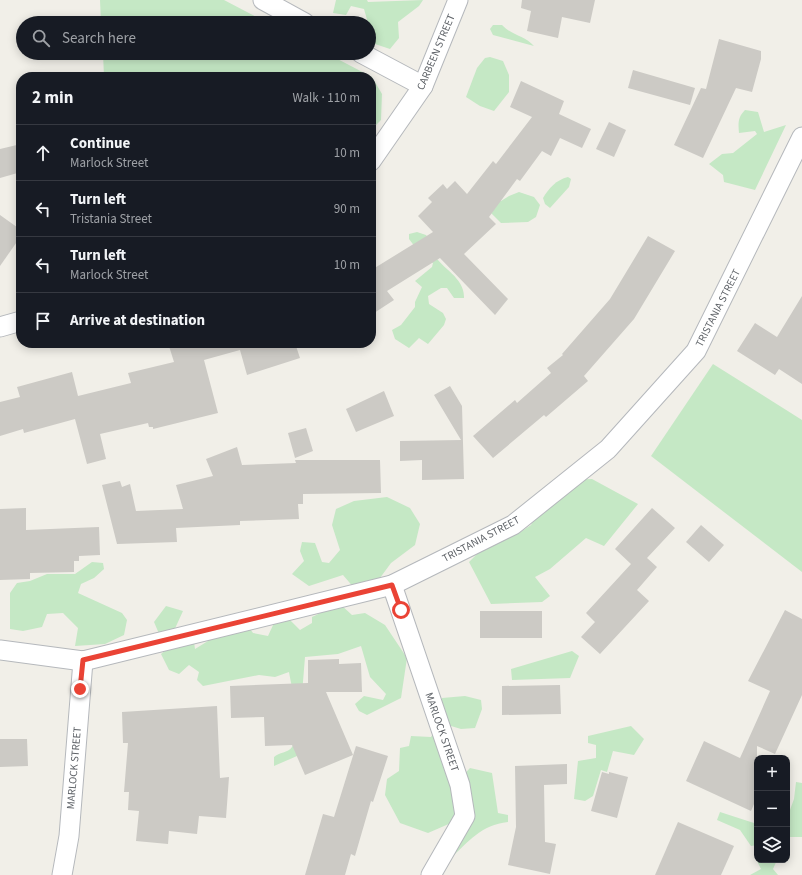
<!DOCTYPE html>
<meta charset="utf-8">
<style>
body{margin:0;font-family:"Source Sans 3",sans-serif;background:#242831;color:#f1f3f6}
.controls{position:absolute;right:12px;bottom:12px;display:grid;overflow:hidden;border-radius:8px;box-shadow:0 2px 10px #0003}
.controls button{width:36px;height:36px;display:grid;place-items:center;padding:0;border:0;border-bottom:1px solid #363941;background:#171b24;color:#f1f3f6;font:20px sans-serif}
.stop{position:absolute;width:12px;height:12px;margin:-9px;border:3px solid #ea4335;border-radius:50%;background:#fff}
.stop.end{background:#ea4335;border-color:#fff;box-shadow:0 1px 4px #0008}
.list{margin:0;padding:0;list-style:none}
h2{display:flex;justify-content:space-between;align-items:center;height:52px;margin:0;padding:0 16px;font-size:17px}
h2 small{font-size:13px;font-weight:400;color:#9ea1a6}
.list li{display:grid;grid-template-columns:26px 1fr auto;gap:12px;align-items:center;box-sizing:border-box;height:56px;padding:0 16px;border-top:1px solid #363941}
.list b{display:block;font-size:15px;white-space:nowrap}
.list p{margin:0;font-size:13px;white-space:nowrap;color:#9ea1a6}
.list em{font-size:13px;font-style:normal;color:#9ea1a6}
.icon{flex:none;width:22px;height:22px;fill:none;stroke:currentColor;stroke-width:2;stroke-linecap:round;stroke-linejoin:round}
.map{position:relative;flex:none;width:802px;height:875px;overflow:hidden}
.search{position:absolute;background:#171b24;box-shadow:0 2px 10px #0003;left:16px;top:16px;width:360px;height:44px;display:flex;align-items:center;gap:10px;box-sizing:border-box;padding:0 14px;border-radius:22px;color:#9ea1a6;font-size:15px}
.panel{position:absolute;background:#171b24;box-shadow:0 2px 10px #0003;left:16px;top:72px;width:360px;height:276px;border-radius:16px}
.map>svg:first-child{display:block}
.green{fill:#c5e8c5}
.building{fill:#cccac5}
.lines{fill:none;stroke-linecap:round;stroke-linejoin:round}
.minor-casing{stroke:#b5b8bc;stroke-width:21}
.minor{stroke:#fff;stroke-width:19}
.route{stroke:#ea4335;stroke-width:5}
.labels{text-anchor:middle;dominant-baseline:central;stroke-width:3;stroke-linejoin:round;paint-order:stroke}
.street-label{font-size:11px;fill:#5f6368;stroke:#fff}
</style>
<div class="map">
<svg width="802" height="875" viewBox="0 0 802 875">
<rect width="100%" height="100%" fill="#f1efe8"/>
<g class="green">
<polygon points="100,0 224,0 268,23 101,23"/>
<polygon points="336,0 367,0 368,2 423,0 419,6 398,22 399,38 390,49 372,43 369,23 368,23 364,9 351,6 346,15 333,13"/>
<path d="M493,25H502C511,35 525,36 534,46L493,35L490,29Z"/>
<polygon points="103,53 326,53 372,77 382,94 381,120 371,130 371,77 104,77"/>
<polygon points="490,57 503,61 509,75 509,92 494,111 480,106 466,97 477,68 485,58"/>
<path d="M745,110L758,112L764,132L786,125L755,190L724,182L723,175L709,164L722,154L733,153L757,134L755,131L739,133C738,123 738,117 745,110Z"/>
<path d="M568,177L571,179L569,187L550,208L545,204L543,198C549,188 556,180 568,177Z"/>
<polygon points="519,192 534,197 540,205 536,217 528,222 501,223 485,207 494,200 501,201 509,196"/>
<path d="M417,232L426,235L430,240C429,266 465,272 464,298H454L447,288H441L428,296L429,304L443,313L446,319L444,325L428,344L419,338L409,348L395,339L392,330L401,325L415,307V302L422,287L415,281L432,267L433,263L425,260L409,239V234Z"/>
<polygon points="713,364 802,420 802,572 651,456"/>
<polygon points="592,479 638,504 604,546 586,538 550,569 535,577 550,596 542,602 491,604 469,562 483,548 506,536 516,535 531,525 540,508 565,480"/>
<polygon points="387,497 410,508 420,524 415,545 391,563 377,582 355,589 343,575 309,586 292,574 304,561 300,551 302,542 315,543 322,562 329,563 340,550 332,525 336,509 354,501"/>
<polygon points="92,562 103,563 104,569 94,578 81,584 78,593 122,613 127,620 124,635 105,644 75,646 78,628 63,613 47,614 42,627 23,631 10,629 10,593 17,583 30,581 47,574 75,574"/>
<path d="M340,604L352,615L365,613L385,625L407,658L401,698L367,715L359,711L355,704L364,696L383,700L386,694L370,677L361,646L338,654L305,657L297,756L274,766V757C279,752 288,753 292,747C304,733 292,690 289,672L275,677L259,675L203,686L197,680L199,672L189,665L179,674L169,670L161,654L166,650L154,622L166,606L183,611L172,635L194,642L195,649L221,633L248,626L253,633L268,636L274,623L290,620L300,630L312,623V617C323,613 328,605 340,604Z"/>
<polygon points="572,651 579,656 570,678 512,680 511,669"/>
<path d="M465,696L481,700L482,709L475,728L461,729L451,726L449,734L457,782L470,768L492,773L498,813L508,815V822C481,825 469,841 450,859L451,823L428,833L400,823L385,795L387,779L399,771L400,748L409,746L411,736L431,737L441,721L439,714L442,698Z"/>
<polygon points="631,726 644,739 634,755 613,751 607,772 601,770 593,796 585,801 574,799 578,761 596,758 596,745 588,743 588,736"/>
<polygon points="796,782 802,783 802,837 787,837 787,818 794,799"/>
<polygon points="720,812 757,824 757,845 751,846 740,830 717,820"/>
<polygon points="757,851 757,860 777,860 773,869 778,875 750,875 761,869 755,857"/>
</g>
<g class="building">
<polygon points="522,0 595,0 590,23 562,17 558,38 527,31 531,11 521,8"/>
<polygon points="719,39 761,51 761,59 752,92 736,88 703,158 674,145 701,88 706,89"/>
<polygon points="633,70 695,88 690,105 628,88"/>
<polygon points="521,81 564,101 559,114 591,129 582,148 560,138 551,156 542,151 520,181 517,179 489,217 496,224 464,254 508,299 495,315 440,258 387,291 394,300 371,315 371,266 373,269 433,232 418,216 432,202 428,198 443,184 447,189 455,181 467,194 493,161 496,164 532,117 510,107"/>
<polygon points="609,122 626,130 614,157 596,149"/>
<polygon points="21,144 21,172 0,178 0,149"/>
<polygon points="0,215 21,230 21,236 0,266"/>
<polygon points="648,236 675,251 634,319 584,376 588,381 546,417 544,415 493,458 473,436 515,400 517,403 551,373 547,368 563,355 562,354 610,299"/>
<polygon points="802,296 802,384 779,369 775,375 737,351 755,323 777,337"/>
<polygon points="181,343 243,343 244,346 255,343 295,343 300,358 247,375 240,350 204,360 218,413 153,429 153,427 149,427 148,423 100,434 106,459 87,464 75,419 24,433 23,429 0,436 0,402 20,397 17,387 72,372 78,396 131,383 128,373 174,362 169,346"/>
<polygon points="450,386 462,406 464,479 422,480 422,460 400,461 400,441 461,440 434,395"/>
<polygon points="384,391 394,416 356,432 346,409"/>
<polygon points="306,428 313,451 295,458 288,433"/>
<polygon points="237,447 242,465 296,463 295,460 380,460 381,493 303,494 303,504 298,504 299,519 240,521 240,525 176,528 177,542 117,544 102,485 120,481 122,487 130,484 136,511 183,509 176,485 213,476 206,459"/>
<polygon points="26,508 26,530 99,527 100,555 79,556 79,561 74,561 74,572 30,573 30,579 0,580 0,509"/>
<polygon points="652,508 675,528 647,558 657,567 637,590 649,601 600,654 581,637 595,622 586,613 631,564 615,549"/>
<polygon points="701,525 724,545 709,562 686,542"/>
<polygon points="785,610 802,619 802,695 775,754 757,746 757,797 751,811 686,781 704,741 740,758 770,691 748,681"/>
<rect x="480" y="611" width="62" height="27"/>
<polygon points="339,659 339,664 361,663 362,692 326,692 353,755 305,775 292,745 265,746 264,717 231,718 230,686 308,683 308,660"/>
<polygon points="560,685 561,714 502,715 502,686"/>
<polygon points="217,706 220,778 229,777 226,818 199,816 197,834 169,831 168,844 136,841 139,811 128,810 129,792 124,792 128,743 123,743 122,712"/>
<polygon points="0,739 27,739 28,766 0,767"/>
<polygon points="356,746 388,756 373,802 371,801 355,856 351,854 345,875 305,875 323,814 334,817"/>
<polygon points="567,764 567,784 544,785 545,842 556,844 550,874 508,865 516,827 515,766"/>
<polygon points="602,772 609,774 609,772 628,777 617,818 591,811"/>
<polygon points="678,822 734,846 721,875 655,875"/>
</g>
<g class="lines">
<g class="minor-casing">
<g id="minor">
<polyline points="263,0 305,23"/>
<polyline points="361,53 423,86"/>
<polyline points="371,161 423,86 458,0"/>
<polyline points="0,327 21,321"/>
<polyline points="392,585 460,785 465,816 431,875"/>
<polyline points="0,650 83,661 392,585 513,525 608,449 696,351 802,137"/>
<polyline points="62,875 69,836 83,661"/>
</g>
</g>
<use href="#minor" class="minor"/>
</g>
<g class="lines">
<polyline class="route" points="80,689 83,660 392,585 401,610"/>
</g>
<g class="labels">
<g class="street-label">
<text transform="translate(436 52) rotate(-67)">CARBEEN STREET</text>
<text transform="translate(718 308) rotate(-63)">TRISTANIA STREET</text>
<text transform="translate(481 539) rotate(-28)">TRISTANIA STREET</text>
<text transform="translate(442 732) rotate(71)">MARLOCK STREET</text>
<text transform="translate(74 768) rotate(-85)">MARLOCK STREET</text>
</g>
</g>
</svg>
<div class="controls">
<button>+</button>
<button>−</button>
<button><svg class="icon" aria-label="layers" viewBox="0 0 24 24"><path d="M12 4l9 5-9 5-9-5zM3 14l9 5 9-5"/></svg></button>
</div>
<div class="stop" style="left:401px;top:610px"></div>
<div class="stop end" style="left:80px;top:689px"></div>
<div class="search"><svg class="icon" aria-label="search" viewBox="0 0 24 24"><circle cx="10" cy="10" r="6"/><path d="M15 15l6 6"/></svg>Search here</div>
<section class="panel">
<h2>2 min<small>Walk · 110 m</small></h2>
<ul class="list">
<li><svg class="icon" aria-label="ahead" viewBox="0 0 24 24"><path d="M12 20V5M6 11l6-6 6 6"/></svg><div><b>Continue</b><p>Marlock Street</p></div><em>10 m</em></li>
<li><svg class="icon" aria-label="left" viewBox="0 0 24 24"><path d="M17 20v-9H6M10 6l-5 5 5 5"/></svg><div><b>Turn left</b><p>Tristania Street</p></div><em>90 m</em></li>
<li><svg class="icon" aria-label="left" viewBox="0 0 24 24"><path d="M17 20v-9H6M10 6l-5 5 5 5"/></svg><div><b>Turn left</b><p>Marlock Street</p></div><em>10 m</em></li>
<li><svg class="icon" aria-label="arrive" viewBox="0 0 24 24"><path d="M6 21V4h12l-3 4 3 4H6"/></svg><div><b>Arrive at destination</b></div></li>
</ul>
</section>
</div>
